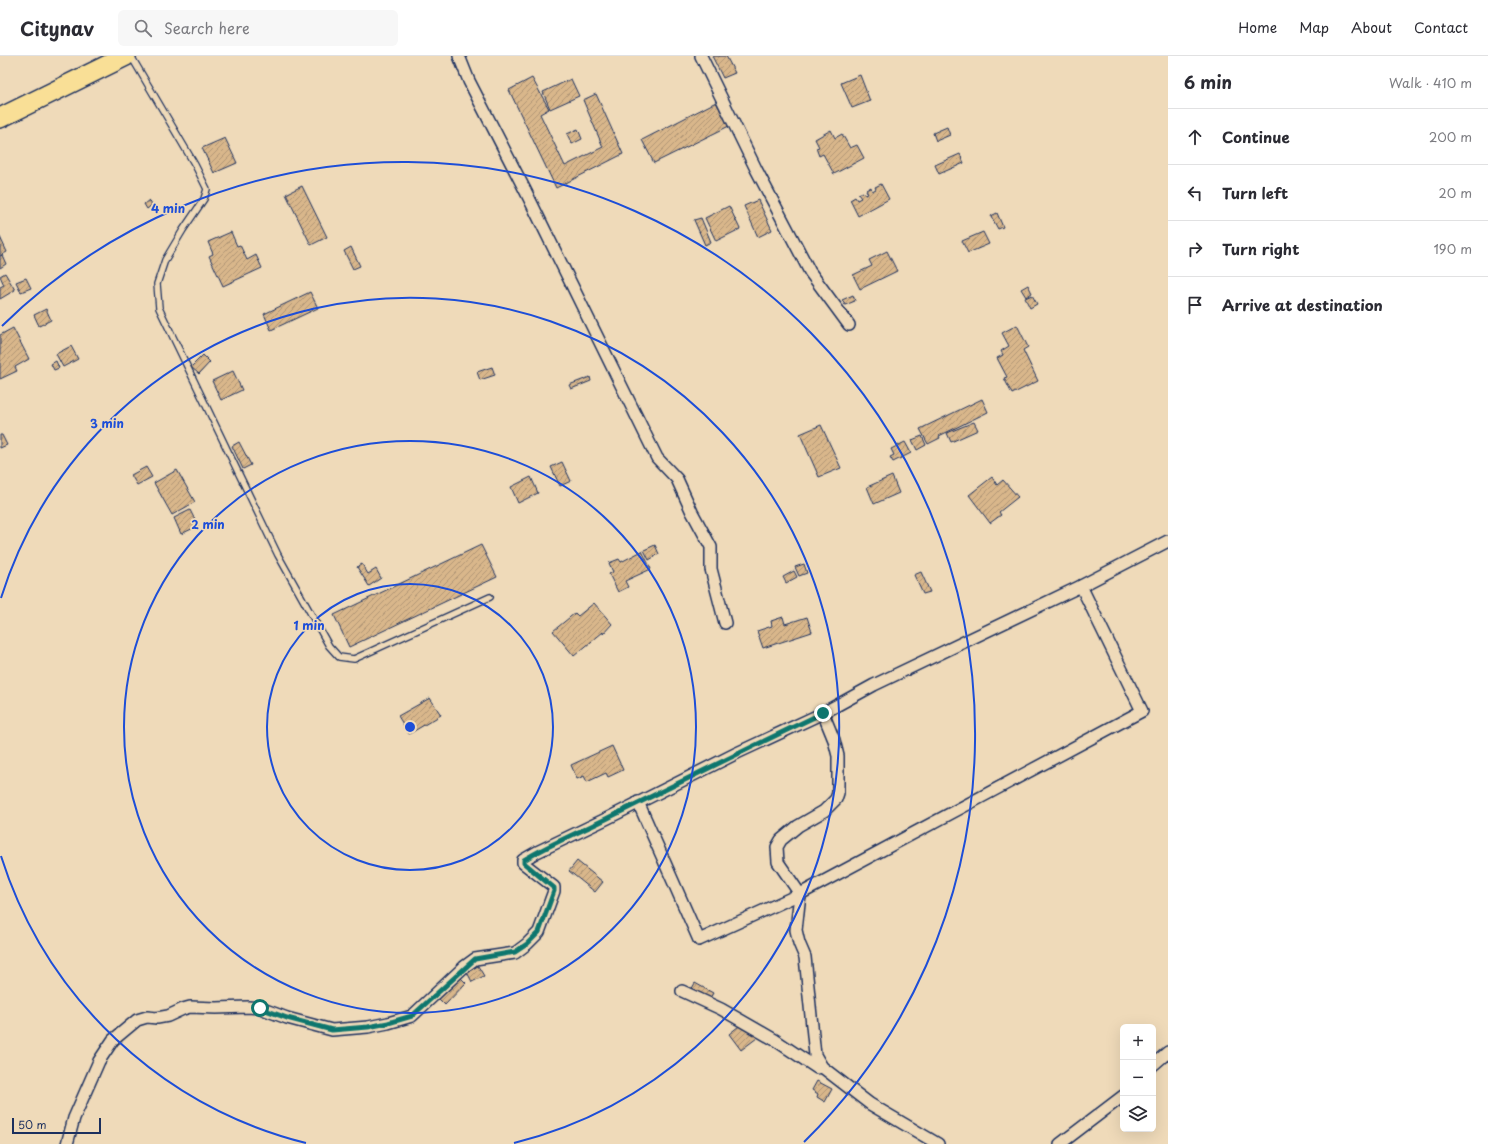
<!DOCTYPE html>
<meta charset="utf-8">
<style>
body{margin:0;font-family:"Playpen Sans",sans-serif;background:#f7f7f7;color:#2b2b33}
.controls{position:absolute;right:12px;bottom:12px;display:grid;overflow:hidden;border-radius:6px;box-shadow:0 4px 16px #0002}
.controls button{width:36px;height:36px;display:grid;place-items:center;padding:0;border:0;border-bottom:1px solid #e1e1e2;background:#fff;color:#2b2b33;font:20px sans-serif}
.scale{position:absolute;left:12px;bottom:10px;width:89px;box-sizing:border-box;padding-left:4px;border:2px solid #1b2f5e;border-top:0;font-size:11px;line-height:14px;white-space:nowrap;color:#1b2f5e;-webkit-text-stroke:3px #efdab9;paint-order:stroke}
.stop{position:absolute;width:12px;height:12px;margin:-9px;border:3px solid #0f766e;border-radius:50%;background:#fff}
.stop.end{background:#0f766e;border-color:#fff;box-shadow:0 1px 4px #0008}
.list{margin:0;padding:0;list-style:none}
h2{display:flex;justify-content:space-between;align-items:center;height:52px;margin:0;padding:0 16px;font-size:17px}
h2 small{font-size:13px;font-weight:400;color:#7c7c81}
.list li{display:grid;grid-template-columns:26px 1fr auto;gap:12px;align-items:center;box-sizing:border-box;height:56px;padding:0 16px;border-top:1px solid #e1e1e2}
.list b{display:block;font-size:15px;white-space:nowrap}
.list em{font-size:13px;font-style:normal;color:#7c7c81}
.icon{flex:none;width:22px;height:22px;fill:none;stroke:currentColor;stroke-width:2;stroke-linecap:round;stroke-linejoin:round}
.map{position:relative;flex:none;width:1168px;height:1088px;overflow:hidden}
header{display:flex;align-items:center;gap:24px;box-sizing:border-box;height:56px;padding:0 20px;background:#fff;border-bottom:1px solid #e1e1e2}
header strong{font-size:19px}
nav{display:flex;gap:22px;margin-inline-start:auto;font-size:14px}
.search{width:280px;height:36px;background:#f7f7f7;display:flex;align-items:center;gap:10px;box-sizing:border-box;padding:0 14px;border-radius:6px;color:#7c7c81;font-size:15px}
main{display:flex}
aside{flex:1;background:#fff}
.map>svg:first-child{display:block}
.building{fill:url(#building-hatch);stroke:#1b2f5e}
.lines{fill:none;stroke-linecap:round;stroke-linejoin:round}
.service-casing{stroke:#1b2f5e;stroke-width:8}
.minor-casing{stroke:#1b2f5e;stroke-width:14}
.trunk-casing{stroke:#1b2f5e;stroke-width:22}
.service{stroke:#efdab9;stroke-width:5.5}
.minor{stroke:#efdab9;stroke-width:11}
.trunk{stroke:#f9df96;stroke-width:19}
.route{stroke:#0f766e;stroke-width:5}
.ring{fill:none;stroke:#1d4ed8;stroke-width:2}
.centre{fill:#1d4ed8;stroke:#efdab9;stroke-width:2}
.ring-label{font-size:12px;text-anchor:middle;font-weight:bold;fill:#1d4ed8;stroke:#efdab9;stroke-width:3.5;stroke-linejoin:round;paint-order:stroke}
</style>
<header>
<strong>Citynav</strong>
<div class="search"><svg class="icon" aria-label="search" viewBox="0 0 24 24"><circle cx="10" cy="10" r="6"/><path d="M15 15l6 6"/></svg>Search here</div>
<nav><a>Home</a><a>Map</a><a>About</a><a>Contact</a></nav>
</header>
<main>
<div class="map">
<svg width="1168" height="1088" viewBox="0 0 1168 1088">
<defs>
<pattern id="building-hatch" width="6" height="6" patternUnits="userSpaceOnUse"><rect width="6" height="6" fill="#d9b78b"/><path d="M-1 1l2-2M0 6l6-6M5 7l2-2" fill="none" stroke="#af9575"/></pattern>
</defs>
<rect width="100%" height="100%" fill="#efdab9"/>
<filter id="ink" filterUnits="userSpaceOnUse"><feTurbulence type="fractalNoise" baseFrequency=".025" numOctaves="2"/><feDisplacementMap in="SourceGraphic" scale="8" xChannelSelector="R" yChannelSelector="G"/><feConvolveMatrix kernelMatrix="1 2 1 2 8 2 1 2 1" color-interpolation-filters="sRGB"/></filter>
<g filter="url(#ink)">
<g class="building">
<polygon points="712,0 726,0 735,17 723,22"/>
<polygon points="860,19 870,45 852,52 841,27"/>
<polygon points="532,22 549,53 540,58 565,110 603,91 583,44 596,38 623,98 556,132 509,34"/>
<polygon points="571,23 579,40 550,53 543,36"/>
<polygon points="716,46 729,70 654,107 642,84"/>
<polygon points="947,71 950,79 936,85 933,77"/>
<polygon points="578,73 582,83 572,88 567,78"/>
<polygon points="831,74 835,82 842,78 850,92 857,89 864,102 834,118 823,98 819,100 816,92 819,91 815,83"/>
<polygon points="225,82 237,107 214,117 202,92"/>
<polygon points="960,98 964,107 939,118 935,109"/>
<polygon points="881,128 889,143 858,160 850,144 855,141 857,144 861,142 858,138 863,136 865,139 868,138 866,134 871,131 872,135 876,133 875,131"/>
<polygon points="302,130 327,181 311,189 286,138"/>
<polygon points="149,144 152,149 147,153 144,148"/>
<polygon points="758,144 772,174 758,181 744,150"/>
<polygon points="729,150 740,173 716,185 705,162"/>
<polygon points="997,157 1003,171 998,173 991,160"/>
<polygon points="701,162 711,186 705,189 694,164"/>
<polygon points="231,176 237,190 240,189 247,204 256,199 262,212 223,230 209,200 213,198 208,186"/>
<polygon points="983,176 989,188 968,197 962,185"/>
<polygon points="0,181 7,196 0,200"/>
<polygon points="351,191 360,210 353,213 344,195"/>
<polygon points="887,195 897,215 860,233 853,219 872,210 869,204"/>
<polygon points="2,199 6,208 0,212 0,200"/>
<polygon points="5,217 15,234 0,243 0,231 4,229 0,220"/>
<polygon points="26,222 31,232 21,236 16,226"/>
<polygon points="1028,229 1032,237 1026,241 1021,233"/>
<polygon points="310,236 318,252 271,274 264,258"/>
<polygon points="853,239 855,245 845,249 842,244"/>
<polygon points="1032,239 1037,248 1030,252 1025,242"/>
<polygon points="46,253 51,264 39,270 34,259"/>
<polygon points="1017,269 1028,291 1023,294 1038,325 1012,338 1004,322 1007,321 997,302 1003,299 1001,295 1009,290 1002,277"/>
<polygon points="13,272 29,303 15,311 17,315 0,323 0,279"/>
<polygon points="71,290 78,303 63,311 56,298"/>
<polygon points="203,299 210,306 199,318 191,311"/>
<polygon points="56,305 59,312 54,314 51,308"/>
<polygon points="492,311 495,319 480,324 477,316"/>
<polygon points="233,315 242,334 221,344 212,325"/>
<polygon points="590,321 591,325 571,333 569,329"/>
<polygon points="982,343 988,356 939,380 940,382 928,388 920,373"/>
<polygon points="974,366 978,374 951,386 947,377"/>
<polygon points="821,369 841,412 819,421 800,378"/>
<polygon points="0,379 2,379 7,389 0,392"/>
<polygon points="922,380 926,389 917,394 912,384"/>
<polygon points="239,386 251,409 243,413 232,390"/>
<polygon points="905,386 911,397 893,406 890,401 894,399 891,393"/>
<polygon points="562,406 571,425 560,430 551,411"/>
<polygon points="146,411 152,421 137,429 131,419"/>
<polygon points="177,414 195,446 172,459 154,427"/>
<polygon points="892,420 899,437 874,448 867,431"/>
<polygon points="531,421 538,437 518,447 511,431"/>
<polygon points="992,421 997,429 1003,424 1018,441 999,456 1001,459 990,467 969,439"/>
<polygon points="190,454 198,470 181,478 174,462"/>
<polygon points="481,489 497,521 349,591 334,559"/>
<polygon points="655,489 659,498 649,504 644,494"/>
<polygon points="642,495 651,513 625,525 628,531 618,536 609,518 613,516 609,507 619,503 621,506"/>
<polygon points="362,508 368,518 376,513 381,522 369,530 357,511"/>
<polygon points="804,508 807,517 799,520 795,511"/>
<polygon points="794,515 797,521 786,527 783,521"/>
<polygon points="921,516 930,536 923,538 914,519"/>
<polygon points="594,547 612,568 603,578 603,576 574,600 553,575 575,557 578,560"/>
<polygon points="783,561 785,568 807,561 812,576 763,592 757,575 772,570 771,565"/>
<polygon points="430,642 441,659 409,678 398,660"/>
<polygon points="612,690 623,714 608,721 606,717 587,726 584,720 577,723 571,709"/>
<polygon points="577,805 603,826 595,836 569,815"/>
<polygon points="478,910 484,920 472,926 467,916"/>
<polygon points="458,919 466,927 445,949 437,941"/>
<polygon points="695,927 713,937 708,946 690,936"/>
<polygon points="744,966 757,982 741,994 729,978"/>
<polygon points="817,1025 832,1033 825,1046 817,1041 818,1038 812,1034"/>
</g>
<g class="lines">
<g class="service-casing">
<polyline id="service" points="131,0 195,109 207,133 204,143 183,174 165,204 157,228 159,252 278,499 329,590 339,601 354,603 490,541"/>
</g>
<g class="minor-casing">
<g id="minor">
<polyline points="459,0 469,25 526,136 657,402 677,423 692,456 711,491 711,513 725,567"/>
<polyline points="701,0 756,113 810,216 849,269"/>
<polyline points="823,657 834,684 838,700 838,737 836,743 824,755 798,770 781,784 777,791 778,806 800,838 796,874 799,887 805,901 815,999 822,1011 870,1048 938,1088"/>
<polyline points="638,746 699,884 800,838 1142,655 1081,530"/>
<polyline points="682,935 721,953 775,984 817,1012 822,1011"/>
<polyline points="1153,1009 1168,996"/>
<polyline points="67,1088 74,1062 99,1005 113,984 137,964 147,961 157,962 168,960 183,953 190,951 216,952 248,951 260,952 287,962 332,974 368,971 388,967 412,960 464,911 475,903 515,897 527,888 539,876 554,835 554,831 523,807 523,804 537,796 608,762 737,697 823,657 874,629 1081,530 1168,485"/>
<polyline points="1060,1088 1123,1040"/>
</g>
</g>
<g class="trunk-casing">
<polyline id="trunk" points="0,62 126,0"/>
</g>
<use href="#service" class="service"/>
<use href="#minor" class="minor"/>
<use href="#trunk" class="trunk"/>
</g>
</g>
<g class="lines" filter="url(#ink)">
<path class="route" d="M260,952L287,962L332,974L368,971L388,967L412,960L475,903L515,896L527,888L539,876L554,835V832L524,807V804C550,788 580,776 608,762C679,727 750,691 823,657"/>
</g>
<g class="ring">
<circle cx="410" cy="671" r="143"/>
<circle cx="410" cy="671" r="286"/>
<path d="M306 1087A429 429 0 0 1 1 800M1 542A429 429 0 1 1 514 1087"/>
<path d="M2 270A572 572 0 1 1 804 1086"/>
</g>
<circle cx="410" cy="671" r="6" class="centre"/>
<g class="ring-label">
<text x="168" y="157">4 min</text>
<text x="107" y="372">3 min</text>
<text x="208" y="473">2 min</text>
<text x="309" y="574">1 min</text>
</g>
</svg>
<div class="controls">
<button>+</button>
<button>−</button>
<button><svg class="icon" aria-label="layers" viewBox="0 0 24 24"><path d="M12 4l9 5-9 5-9-5zM3 14l9 5 9-5"/></svg></button>
</div>
<div class="scale">50 m</div>
<div class="stop" style="left:260px;top:952px"></div>
<div class="stop end" style="left:823px;top:657px"></div>
</div>
<aside>
<h2>6 min<small>Walk · 410 m</small></h2>
<ul class="list">
<li><svg class="icon" aria-label="ahead" viewBox="0 0 24 24"><path d="M12 20V5M6 11l6-6 6 6"/></svg><div><b>Continue</b></div><em>200 m</em></li>
<li><svg class="icon" aria-label="left" viewBox="0 0 24 24"><path d="M17 20v-9H6M10 6l-5 5 5 5"/></svg><div><b>Turn left</b></div><em>20 m</em></li>
<li><svg class="icon" aria-label="right" viewBox="0 0 24 24"><path d="M7 20v-9h11M14 6l5 5-5 5"/></svg><div><b>Turn right</b></div><em>190 m</em></li>
<li><svg class="icon" aria-label="arrive" viewBox="0 0 24 24"><path d="M6 21V4h12l-3 4 3 4H6"/></svg><div><b>Arrive at destination</b></div></li>
</ul>
</aside>
</main>
